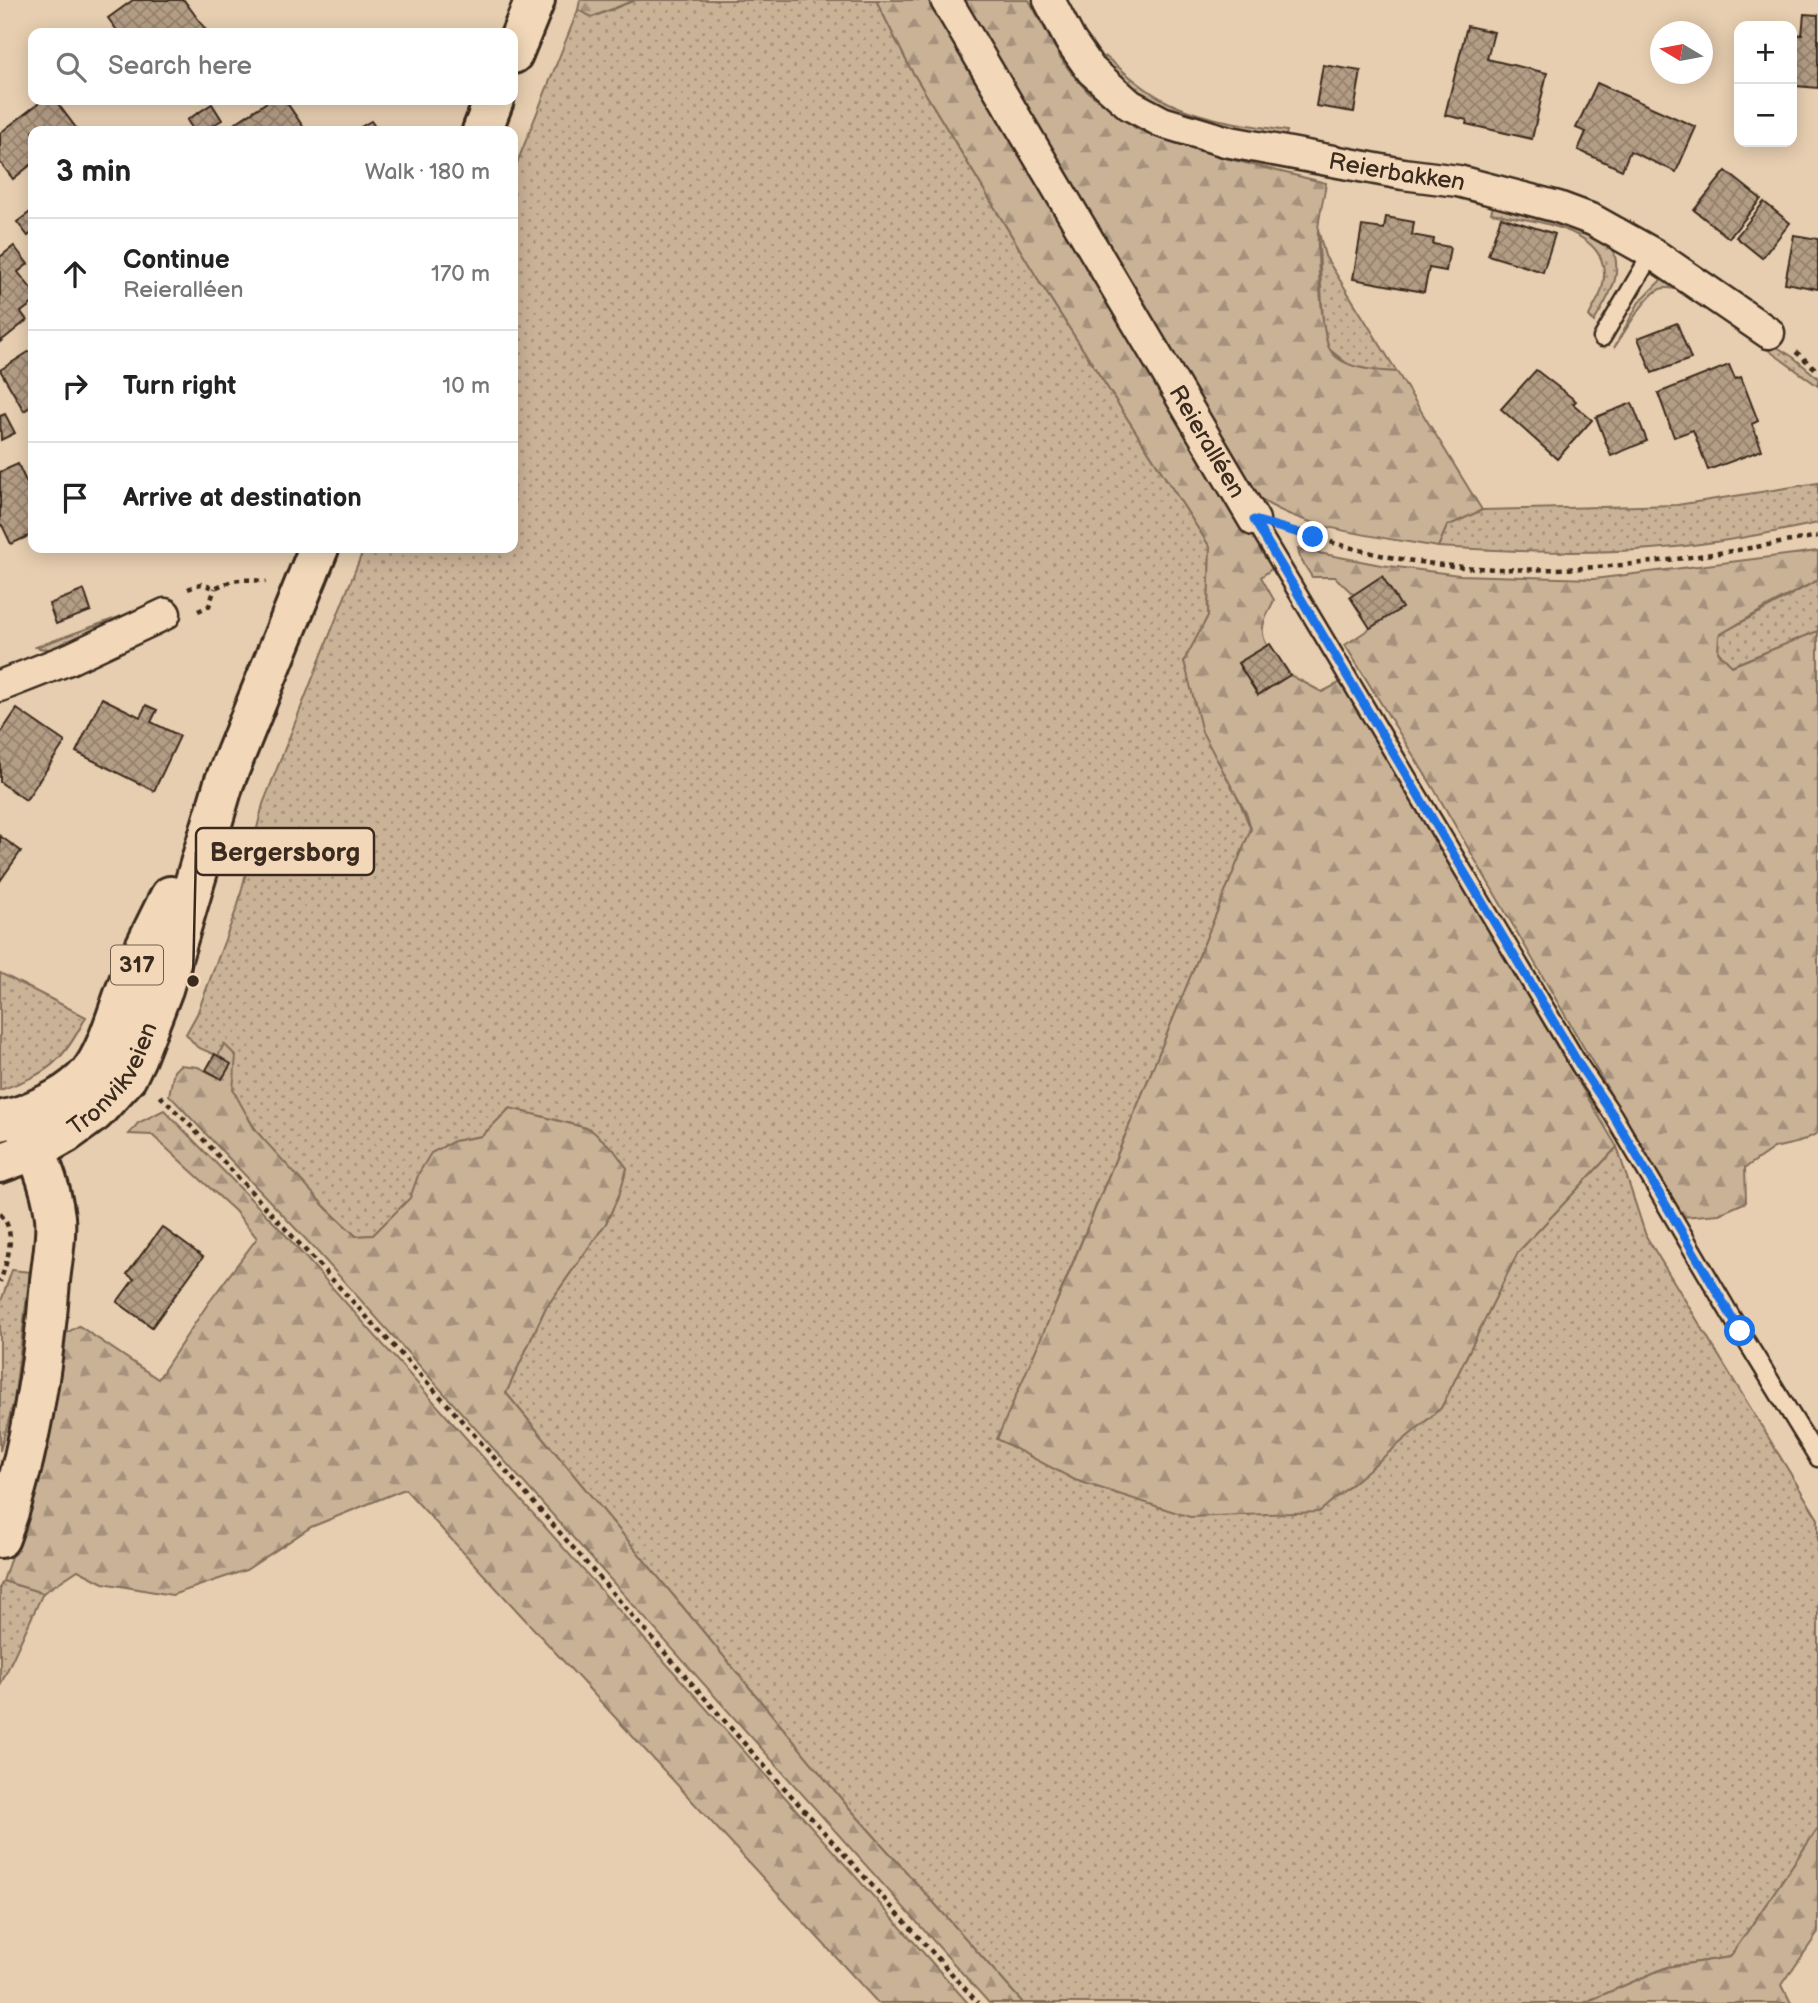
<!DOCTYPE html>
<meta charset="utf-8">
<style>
body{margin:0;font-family:"Balsamiq Sans",sans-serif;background:#f2f2f2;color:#222}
.controls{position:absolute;right:21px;top:21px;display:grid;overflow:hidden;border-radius:14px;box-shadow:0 4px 18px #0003}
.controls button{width:63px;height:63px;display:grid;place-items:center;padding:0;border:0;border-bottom:2px solid #e0e0e0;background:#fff;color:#222;font:35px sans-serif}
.compass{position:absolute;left:1650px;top:21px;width:63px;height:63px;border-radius:50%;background:#fff;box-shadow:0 4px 18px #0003;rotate:280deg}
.stop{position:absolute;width:21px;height:21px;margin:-16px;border:5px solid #1a73e8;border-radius:50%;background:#fff}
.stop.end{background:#1a73e8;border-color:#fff;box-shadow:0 2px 7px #0008}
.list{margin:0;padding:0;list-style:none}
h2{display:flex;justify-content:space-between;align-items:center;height:91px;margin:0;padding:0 28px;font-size:30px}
h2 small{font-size:23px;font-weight:400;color:#767676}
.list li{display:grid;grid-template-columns:46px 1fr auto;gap:21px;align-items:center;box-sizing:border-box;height:112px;padding:0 28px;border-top:2px solid #e0e0e0}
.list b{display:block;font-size:26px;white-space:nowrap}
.list p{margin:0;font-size:23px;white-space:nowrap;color:#767676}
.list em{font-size:23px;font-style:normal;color:#767676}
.icon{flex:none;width:38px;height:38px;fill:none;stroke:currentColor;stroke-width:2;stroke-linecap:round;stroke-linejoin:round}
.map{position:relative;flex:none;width:1818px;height:2003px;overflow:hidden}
.search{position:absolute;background:#fff;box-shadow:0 4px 18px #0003;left:28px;top:28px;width:490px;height:77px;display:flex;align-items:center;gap:18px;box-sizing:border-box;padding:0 24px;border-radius:14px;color:#767676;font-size:26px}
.panel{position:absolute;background:#fff;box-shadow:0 4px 18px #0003;left:28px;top:126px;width:490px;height:427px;border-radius:14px}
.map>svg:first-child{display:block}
.grass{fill:url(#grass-dots);stroke:#826e5a;stroke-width:2}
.forest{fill:url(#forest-firs);stroke:#826e5a;stroke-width:2}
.building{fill:url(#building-cross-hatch);stroke:#3b2a1e;stroke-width:2}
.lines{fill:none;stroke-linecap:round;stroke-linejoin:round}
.service-casing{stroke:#3b2a1e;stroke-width:21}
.minor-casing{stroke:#3b2a1e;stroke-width:35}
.tertiary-casing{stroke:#3b2a1e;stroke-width:44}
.primary-casing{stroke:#3b2a1e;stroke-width:44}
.path{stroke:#3b2a1e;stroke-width:4.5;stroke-dasharray:5 5;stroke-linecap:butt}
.service{stroke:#f2d8b9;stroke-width:16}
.minor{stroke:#f2d8b9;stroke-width:30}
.tertiary{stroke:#f2d8b9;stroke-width:38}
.primary{stroke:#f2d8b9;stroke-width:38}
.route{stroke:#1a73e8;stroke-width:9}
.labels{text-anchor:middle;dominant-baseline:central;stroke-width:6;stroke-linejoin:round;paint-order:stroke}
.shield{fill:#f2d8b9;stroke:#725e4c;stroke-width:2}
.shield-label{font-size:23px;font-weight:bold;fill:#3b2a1e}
.street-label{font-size:24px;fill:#3b2a1e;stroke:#f2d8b9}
.leader{fill:none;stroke:#3b2a1e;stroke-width:2.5}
.callout-dot{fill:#3b2a1e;stroke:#f2d8b9;stroke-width:2.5}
.callout{fill:#f2d8b9;stroke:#3b2a1e;stroke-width:2.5}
.callout-label{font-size:26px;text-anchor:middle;font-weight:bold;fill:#3b2a1e}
</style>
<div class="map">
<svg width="1818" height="2003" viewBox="0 0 1818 2003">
<defs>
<pattern id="grass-dots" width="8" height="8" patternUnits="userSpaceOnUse" patternTransform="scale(1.75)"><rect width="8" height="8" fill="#cab297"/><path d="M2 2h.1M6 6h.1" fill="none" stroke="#a5917b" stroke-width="1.8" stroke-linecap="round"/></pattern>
<pattern id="forest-firs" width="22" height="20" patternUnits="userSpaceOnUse" patternTransform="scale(1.75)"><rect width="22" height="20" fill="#cab297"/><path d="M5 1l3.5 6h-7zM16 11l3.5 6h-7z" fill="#a5917b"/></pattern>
<pattern id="building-cross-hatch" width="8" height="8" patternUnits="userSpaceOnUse" patternTransform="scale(1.75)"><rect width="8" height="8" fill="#b49d85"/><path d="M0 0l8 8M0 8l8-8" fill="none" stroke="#94806c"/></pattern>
</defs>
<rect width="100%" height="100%" fill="#e7ceb0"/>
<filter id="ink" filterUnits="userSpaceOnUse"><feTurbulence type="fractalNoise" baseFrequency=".0143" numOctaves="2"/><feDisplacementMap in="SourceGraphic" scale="14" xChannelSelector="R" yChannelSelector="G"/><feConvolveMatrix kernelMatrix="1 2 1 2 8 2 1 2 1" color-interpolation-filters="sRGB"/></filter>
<g filter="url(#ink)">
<g class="grass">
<path d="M635,0H876L909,66L1041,284L1210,547L1208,616L1184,662L1251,830L1035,1354L1441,1408L1518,1252L1617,1147L1646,1236L1818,1519V1828L1730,1957L1667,1967L1584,2003H1023L844,1802L506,1393L545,1309L606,1223L619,1195L627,1168L590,1129L510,1108L482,1136L454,1141L419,1173L411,1198L373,1235L356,1236C315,1198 257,1144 234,1092C228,1078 227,1060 224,1045L218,1056L197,1047L186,1034L197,1014L238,905L263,804L364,548H513V173L578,10L593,17Z"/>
<path d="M1105,56C1127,74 1149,95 1176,106C1210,121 1250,125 1287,131L1285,139L1170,114L1134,93L1104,62Z"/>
<path d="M1494,203L1561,220L1612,246C1624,277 1609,295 1594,322L1589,316C1592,309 1598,300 1601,292C1622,228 1532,221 1491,213Z"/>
<polygon points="1318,229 1325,256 1397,372 1377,371 1350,366 1329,349 1323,323"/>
<path d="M1661,280L1670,281L1688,294C1679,290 1669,286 1660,289C1645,296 1624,333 1614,348L1639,302Z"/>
<polygon points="1756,334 1793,357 1818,378 1818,386 1750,337"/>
<path d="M1818,483V523C1771,533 1723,542 1675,547C1596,555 1517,552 1438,547L1447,526L1482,510L1677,505Z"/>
<polygon points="1818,580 1818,631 1731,666 1718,652 1719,635"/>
<path d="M144,608V611C116,625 67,658 36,647Z"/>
<path d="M0,973L86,1017C62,1063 49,1073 0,1090Z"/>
<polygon points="12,1270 30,1272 14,1401 0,1451 0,1304"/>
<polygon points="3,1581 43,1593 0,1686 0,1587"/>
</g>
<g class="forest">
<polygon points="580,0 635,0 592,17 578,10"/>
<path d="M876,0H932L1274,567L1261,577L1274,600C1267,616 1257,628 1267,645L1238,663L1258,694L1290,675L1322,692L1341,682L1617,1147L1518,1252L1441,1408L1319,1512L1190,1517L1075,1480L997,1439L1061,1292L1251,829L1247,815L1202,732L1184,661L1208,616L1210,547L1041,284L909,66Z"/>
<path d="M956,0H1029L1060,57L1073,75L1088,92L1137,129L1217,156L1326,183C1324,198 1319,215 1318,230C1317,252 1321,331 1329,348C1340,369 1376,371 1397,372L1482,510L1447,526L1438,547C1379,536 1302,531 1253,494Z"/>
<polygon points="1298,549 1381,565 1459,575 1594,579 1818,551 1818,580 1770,605 1719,635 1718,652 1732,666 1818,631 1818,1133 1800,1142 1774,1148 1745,1168 1746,1202 1719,1214 1682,1217 1434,789 1345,645 1401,608 1354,595 1335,577 1312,577 1300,558"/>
<polygon points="224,1044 236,1056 233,1090 255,1130 327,1209 356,1236 373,1235 410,1198 419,1173 431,1153 454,1141 482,1136 510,1108 590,1129 613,1149 627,1168 619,1195 606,1223 545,1309 506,1393 844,1802 1023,2003 989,2003 315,1249 169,1095 174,1071 180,1065 198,1067 222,1079 230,1064 218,1056"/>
<polygon points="164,1110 282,1231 968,2003 878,2003 405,1489 311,1527 246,1570 172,1595 103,1583 78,1570 43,1593 3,1581 36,1481 61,1336 79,1326 158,1379 207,1305 257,1238 235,1211 152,1135 129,1134 138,1123"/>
<polygon points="1818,1828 1818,1933 1782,1985 1791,2003 1584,2003 1667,1967 1730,1957"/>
</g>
<g class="building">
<polygon points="133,0 184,0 208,33 119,33 108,18"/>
<polygon points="1804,14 1818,15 1818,88 1796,86 1798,59 1792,59 1795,34 1802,35"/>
<polygon points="1467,26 1494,32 1487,59 1547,73 1532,139 1466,124 1467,120 1445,115"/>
<polygon points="1323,65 1361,71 1354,112 1316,106"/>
<polygon points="1597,83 1696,127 1676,172 1630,151 1622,170 1578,150 1586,132 1576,128"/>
<polygon points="43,100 55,100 76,128 73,131 33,131 33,163 13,179 0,162 0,133"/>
<polygon points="270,100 285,100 306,131 225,130"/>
<polygon points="212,104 222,120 203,131 194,131 187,120"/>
<polygon points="371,121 378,131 354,131"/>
<polygon points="1726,171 1761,199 1729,238 1694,210"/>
<polygon points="1764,202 1790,223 1762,258 1736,237"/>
<polygon points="33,210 33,232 28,236 17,222"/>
<polygon points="1386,217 1414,222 1412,235 1434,239 1433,244 1450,247 1446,271 1429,268 1424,292 1353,279 1362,226 1384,229"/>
<polygon points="1501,217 1555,234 1543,272 1488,255"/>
<polygon points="1794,235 1818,239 1818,289 1785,283"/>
<polygon points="14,246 28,264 18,272 33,291 33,303 21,312 27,320 0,342 0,257"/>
<polygon points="1677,323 1691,359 1652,373 1638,338"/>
<polygon points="30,351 33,355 33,405 24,411 0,370"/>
<polygon points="1729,365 1735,379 1741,377 1758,421 1752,424 1762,450 1708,470 1693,430 1674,437 1658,393"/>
<polygon points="1536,370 1576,401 1573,404 1592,420 1557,459 1501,409"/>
<polygon points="1632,403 1647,441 1611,456 1596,417"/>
<polygon points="5,414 15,433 1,440 0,416"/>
<polygon points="18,464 33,497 33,534 11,544 2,525 0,526 0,472"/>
<polygon points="1382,576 1402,608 1370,628 1350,597"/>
<polygon points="84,590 91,611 56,624 49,604"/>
<polygon points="1270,644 1290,675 1258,695 1238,663"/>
<polygon points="102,698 140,717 146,705 157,710 151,722 180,736 154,791 76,752"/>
<polygon points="17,709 65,742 26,800 0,782 0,734"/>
<polygon points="0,836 21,851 0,881"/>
<polygon points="215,1054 231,1064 222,1079 206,1070"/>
<polygon points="162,1227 203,1257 152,1327 117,1302 134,1279 127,1274"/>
</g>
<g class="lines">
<g class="service-casing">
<g id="service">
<polyline points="1602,338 1652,253"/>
<polyline points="1254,520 1580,1066 1613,1115 1740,1331 1818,1458"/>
</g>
</g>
<g class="minor-casing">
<g id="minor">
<path id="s1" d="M946,0L1254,520"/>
<path id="s2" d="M1049,0L1070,40L1091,70L1130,105L1162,122L1225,141L1403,174L1458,181L1558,207L1593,220L1652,253L1769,333"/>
<polyline points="0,686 69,659 165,614"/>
</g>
</g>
<g class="tertiary-casing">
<g id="tertiary">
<path d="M0,1121L20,1116C35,1148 51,1182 55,1217C57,1237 52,1261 50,1281C44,1363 29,1460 0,1538"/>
<polyline points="0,1163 36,1150"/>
</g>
</g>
<g class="primary-casing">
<g id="primary">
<polyline points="513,54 535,0"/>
<polyline points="482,131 494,100"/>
<path d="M20,1116C46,1106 70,1095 89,1074C109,1050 119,1003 132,974C144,948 157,922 170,896"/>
<path id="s3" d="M36,1150L66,1133L95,1112L127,1077L137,1056L163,989L224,783L319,548"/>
</g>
</g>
<g class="path">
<polyline points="1796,352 1818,371"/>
<path d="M1292,531C1323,540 1354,549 1385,556C1528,585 1677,562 1818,536"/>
<path d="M188,589L200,584L215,588C233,579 246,578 266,582"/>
<polyline points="198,611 209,606 215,588"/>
<polyline points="160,1096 187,1122 448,1405 751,1751 978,2003"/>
<path d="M0,1214C18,1231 7,1262 0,1282"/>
</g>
<use href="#service" class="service"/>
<use href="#minor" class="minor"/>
<use href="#tertiary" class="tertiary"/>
<use href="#primary" class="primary"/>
</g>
</g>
<g class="lines" filter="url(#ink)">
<polyline class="route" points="1313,537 1254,520 1580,1066 1613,1115 1740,1331"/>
</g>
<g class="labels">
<rect class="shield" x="111" y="945.5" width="52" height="39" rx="5"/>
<g class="shield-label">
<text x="137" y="965">317</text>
</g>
<g class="street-label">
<text stroke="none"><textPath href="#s2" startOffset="411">Reierbakken</textPath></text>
<text stroke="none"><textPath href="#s1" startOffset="513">Reieralléen</textPath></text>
<text stroke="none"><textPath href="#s3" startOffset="108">Tronvikveien</textPath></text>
</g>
</g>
<path class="leader" d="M193 981L196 852"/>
<circle class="callout-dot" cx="193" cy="981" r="7"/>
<rect class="callout" x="196" y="828" width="178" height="47" rx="7"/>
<g class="callout-label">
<text x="285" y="861">Bergersborg</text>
</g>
</svg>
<div class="controls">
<button>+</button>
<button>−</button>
</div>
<svg class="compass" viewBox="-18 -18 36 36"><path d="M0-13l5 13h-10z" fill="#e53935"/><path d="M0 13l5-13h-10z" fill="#767676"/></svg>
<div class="stop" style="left:1740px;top:1331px"></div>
<div class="stop end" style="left:1313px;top:537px"></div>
<div class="search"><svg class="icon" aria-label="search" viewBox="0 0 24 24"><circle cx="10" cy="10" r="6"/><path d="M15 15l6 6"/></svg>Search here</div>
<section class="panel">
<h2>3 min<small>Walk · 180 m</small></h2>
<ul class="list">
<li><svg class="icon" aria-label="ahead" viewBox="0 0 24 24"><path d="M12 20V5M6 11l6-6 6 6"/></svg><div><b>Continue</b><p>Reieralléen</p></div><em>170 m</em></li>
<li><svg class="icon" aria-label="right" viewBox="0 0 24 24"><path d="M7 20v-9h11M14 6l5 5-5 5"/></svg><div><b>Turn right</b></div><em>10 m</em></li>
<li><svg class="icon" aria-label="arrive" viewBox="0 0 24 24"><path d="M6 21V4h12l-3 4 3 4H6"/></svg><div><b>Arrive at destination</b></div></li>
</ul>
</section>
</div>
